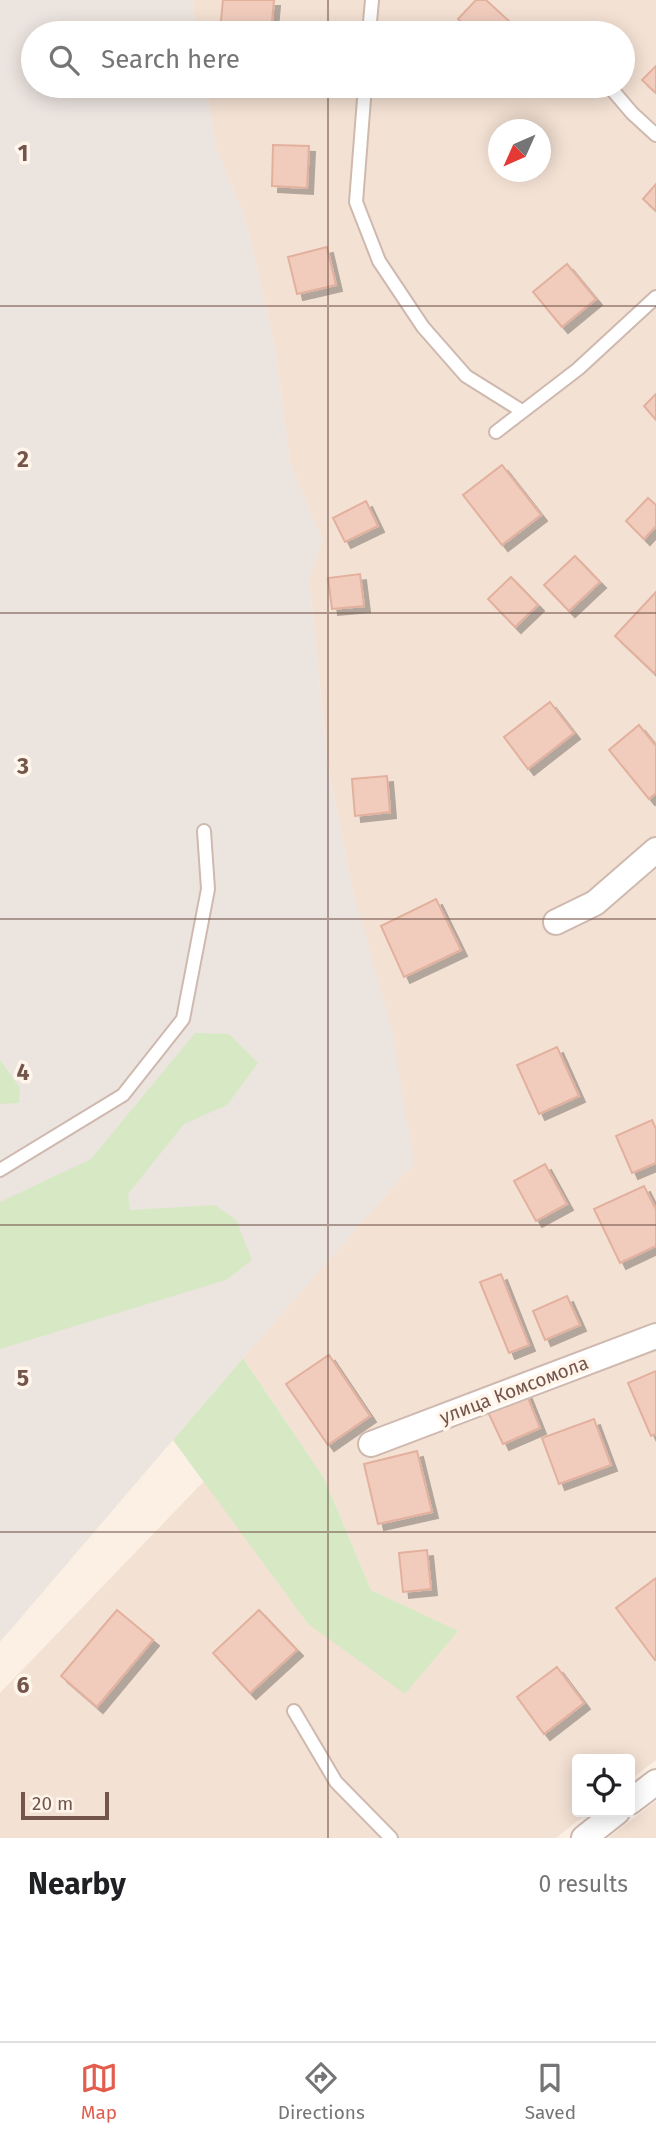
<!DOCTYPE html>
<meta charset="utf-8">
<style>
body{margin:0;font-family:"Fira Sans",sans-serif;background:#f2f2f2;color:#202124}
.controls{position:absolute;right:21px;bottom:21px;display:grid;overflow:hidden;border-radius:7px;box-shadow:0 4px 18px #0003}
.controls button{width:63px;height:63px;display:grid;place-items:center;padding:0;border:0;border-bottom:2px solid #e0e0e0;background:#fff;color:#202124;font:35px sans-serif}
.compass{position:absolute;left:488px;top:119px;width:63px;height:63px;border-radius:50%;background:#fff;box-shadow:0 4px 18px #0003;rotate:225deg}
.scale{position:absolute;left:21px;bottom:18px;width:88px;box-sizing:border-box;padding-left:7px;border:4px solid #74554b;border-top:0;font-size:19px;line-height:24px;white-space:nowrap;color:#74554b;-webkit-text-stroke:5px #fff5eb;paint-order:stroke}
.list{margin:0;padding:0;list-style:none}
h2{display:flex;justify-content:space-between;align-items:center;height:91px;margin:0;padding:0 28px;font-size:30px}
h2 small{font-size:23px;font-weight:400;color:#757577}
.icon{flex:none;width:38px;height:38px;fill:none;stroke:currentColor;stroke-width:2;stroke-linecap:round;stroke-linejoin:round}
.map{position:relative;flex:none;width:656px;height:1838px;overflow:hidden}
.search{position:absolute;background:#fff;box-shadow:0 4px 18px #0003;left:21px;right:21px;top:21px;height:77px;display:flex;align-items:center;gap:18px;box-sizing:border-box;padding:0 24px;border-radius:38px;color:#757577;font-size:26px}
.sheet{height:203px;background:#fff}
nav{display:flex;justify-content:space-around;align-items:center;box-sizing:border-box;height:98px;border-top:2px solid #e0e0e0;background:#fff;font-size:19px;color:#757577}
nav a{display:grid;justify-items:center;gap:4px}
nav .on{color:#e35d4d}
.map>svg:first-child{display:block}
.residential{fill:#f3e1d3;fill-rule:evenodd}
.industrial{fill:#ece4df}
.green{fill:#d7e9c4}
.building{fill:#f1ccbd;stroke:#e3b09e;stroke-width:2;filter:url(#shadow)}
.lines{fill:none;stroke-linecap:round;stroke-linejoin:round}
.service-casing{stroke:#cfb9af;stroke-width:16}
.minor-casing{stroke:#cfb9af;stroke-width:28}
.service{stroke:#fff;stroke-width:12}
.minor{stroke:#fff;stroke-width:24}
.grid{fill:none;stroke:#74554b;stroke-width:2;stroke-opacity:0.55}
.labels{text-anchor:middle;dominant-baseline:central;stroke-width:7;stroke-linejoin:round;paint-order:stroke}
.street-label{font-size:19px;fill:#74554b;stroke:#fff5eb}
.grid-label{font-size:23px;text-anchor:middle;font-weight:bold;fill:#74554b;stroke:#fff5eb;stroke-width:7;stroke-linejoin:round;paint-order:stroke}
</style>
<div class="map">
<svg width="656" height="1838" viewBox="0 0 656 1838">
<defs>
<filter id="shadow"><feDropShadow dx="6" dy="6" stdDeviation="0" flood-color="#0004"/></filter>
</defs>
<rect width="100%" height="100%" fill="#fcf0e5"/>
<g class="residential">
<path d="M192,0H656V1760L630,1780V1759H577V1812H589L556,1838H0V1693L205,1480L308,1624L458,1632L371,1590L324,1478L243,1358L414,1163L352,887L328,767L309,577L323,541L290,463L275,347L245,218L216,147L206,86H623V33H197ZM498,130H540V172H498Z"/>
<polygon points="656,1801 656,1838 608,1838"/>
</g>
<polygon class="industrial" points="0,0 192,0 197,33 33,33 33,86 206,86 216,147 245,218 275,347 290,463 323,541 309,577 328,767 352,887 392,1030 414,1163 243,1358 0,1642"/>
<g class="green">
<polygon points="195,1033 229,1034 258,1063 227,1105 184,1124 128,1194 130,1210 215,1205 236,1220 252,1260 226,1280 0,1349 0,1202 91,1159"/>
<polygon points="0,1060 20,1088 19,1103 0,1104"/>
<polygon points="243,1358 324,1478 371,1590 458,1631 405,1694 308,1624 173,1440"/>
</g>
<g class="building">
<polygon points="223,0 274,0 271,33 220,30"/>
<polygon points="476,0 486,0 522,33 474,33 458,19"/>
<polygon points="656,66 656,93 642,80"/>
<polygon points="273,145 309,146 307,188 272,186"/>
<polygon points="656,184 656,211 643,199"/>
<polygon points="327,247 336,285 297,294 288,257"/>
<polygon points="567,264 596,299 562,327 533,292"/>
<polygon points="656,394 656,420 644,406"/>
<polygon points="502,465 541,515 502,545 463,495"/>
<polygon points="648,498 656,505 656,526 644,539 626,521"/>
<polygon points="366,501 378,526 345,542 333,518"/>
<polygon points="575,556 600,582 569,611 544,585"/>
<polygon points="360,574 364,606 332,609 328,578"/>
<polygon points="511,577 538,605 515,627 488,599"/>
<polygon points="656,592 656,671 654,673 615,636"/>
<polygon points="550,702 574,733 528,769 504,737"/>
<polygon points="639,725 656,746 656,793 649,799 609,750"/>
<polygon points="387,776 390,812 355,816 352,779"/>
<polygon points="436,899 461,950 404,977 381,926"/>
<polygon points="557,1047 579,1096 539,1114 517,1065"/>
<polygon points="652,1120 656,1129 656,1163 632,1173 616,1136"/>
<polygon points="545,1164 567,1204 536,1221 514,1181"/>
<polygon points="644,1186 656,1210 656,1246 620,1263 594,1209"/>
<polygon points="501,1274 529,1345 509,1353 480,1282"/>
<polygon points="567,1296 580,1325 545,1340 533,1311"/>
<polygon points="329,1355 370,1416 328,1445 286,1384"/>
<polygon points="656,1371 656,1434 651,1436 628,1383"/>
<polygon points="526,1393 540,1428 503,1444 487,1410"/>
<polygon points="594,1419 611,1465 559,1484 542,1438"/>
<polygon points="417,1451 432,1512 378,1524 364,1464"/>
<polygon points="427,1550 431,1589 403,1592 399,1553"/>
<polygon points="656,1578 656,1659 655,1660 616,1608"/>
<polygon points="117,1610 153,1640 97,1707 61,1676"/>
<polygon points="259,1610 297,1650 250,1693 213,1653"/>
<polygon points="557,1667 584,1703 544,1734 517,1697"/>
</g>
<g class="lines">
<g class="service-casing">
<g id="service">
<polyline points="369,33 372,0"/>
<polyline points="365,86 356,202 379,261 423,327 466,376 522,411"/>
<polyline points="609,86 632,113 656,135"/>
<polyline points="496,432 578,369 656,297"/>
<polyline points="0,1170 123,1095 183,1019 208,889 204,831"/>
<polyline points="294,1711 336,1782 391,1838"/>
</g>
</g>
<g class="minor-casing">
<g id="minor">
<polyline points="556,922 595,903 656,850"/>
<polyline points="371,1444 656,1336"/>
<polyline points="630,1802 656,1782"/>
<polyline points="584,1838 617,1812"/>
</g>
</g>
<use href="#service" class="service"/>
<use href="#minor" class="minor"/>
</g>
<path class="grid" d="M328,0V33M328,86V1838M0,306H656M0,613H656M0,919H656M0,1225H656M0,1532H656"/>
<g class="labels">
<g class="street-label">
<text transform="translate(514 1390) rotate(-21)">улица Комсомола</text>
</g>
</g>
<g class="grid-label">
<text x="23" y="161">1</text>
<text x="23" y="467">2</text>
<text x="23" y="774">3</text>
<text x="23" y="1080">4</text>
<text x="23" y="1386">5</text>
<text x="23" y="1693">6</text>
</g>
</svg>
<div class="controls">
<button><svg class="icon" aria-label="locate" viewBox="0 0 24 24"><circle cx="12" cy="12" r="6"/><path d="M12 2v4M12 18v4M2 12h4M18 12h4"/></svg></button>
</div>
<svg class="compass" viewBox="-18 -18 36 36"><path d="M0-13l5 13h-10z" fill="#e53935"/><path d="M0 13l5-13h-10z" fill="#757577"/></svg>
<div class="scale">20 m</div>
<div class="search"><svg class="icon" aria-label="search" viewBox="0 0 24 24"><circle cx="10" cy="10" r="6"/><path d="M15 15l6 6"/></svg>Search here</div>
</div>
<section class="sheet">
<h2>Nearby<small>0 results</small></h2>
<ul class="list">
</ul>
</section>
<nav>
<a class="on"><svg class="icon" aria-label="map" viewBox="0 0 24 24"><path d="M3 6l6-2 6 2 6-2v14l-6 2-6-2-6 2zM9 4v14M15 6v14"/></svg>Map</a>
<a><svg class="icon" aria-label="directions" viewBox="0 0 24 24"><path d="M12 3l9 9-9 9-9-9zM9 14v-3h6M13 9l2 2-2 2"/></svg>Directions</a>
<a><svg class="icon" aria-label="saved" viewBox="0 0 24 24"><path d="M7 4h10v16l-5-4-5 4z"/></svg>Saved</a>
</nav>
